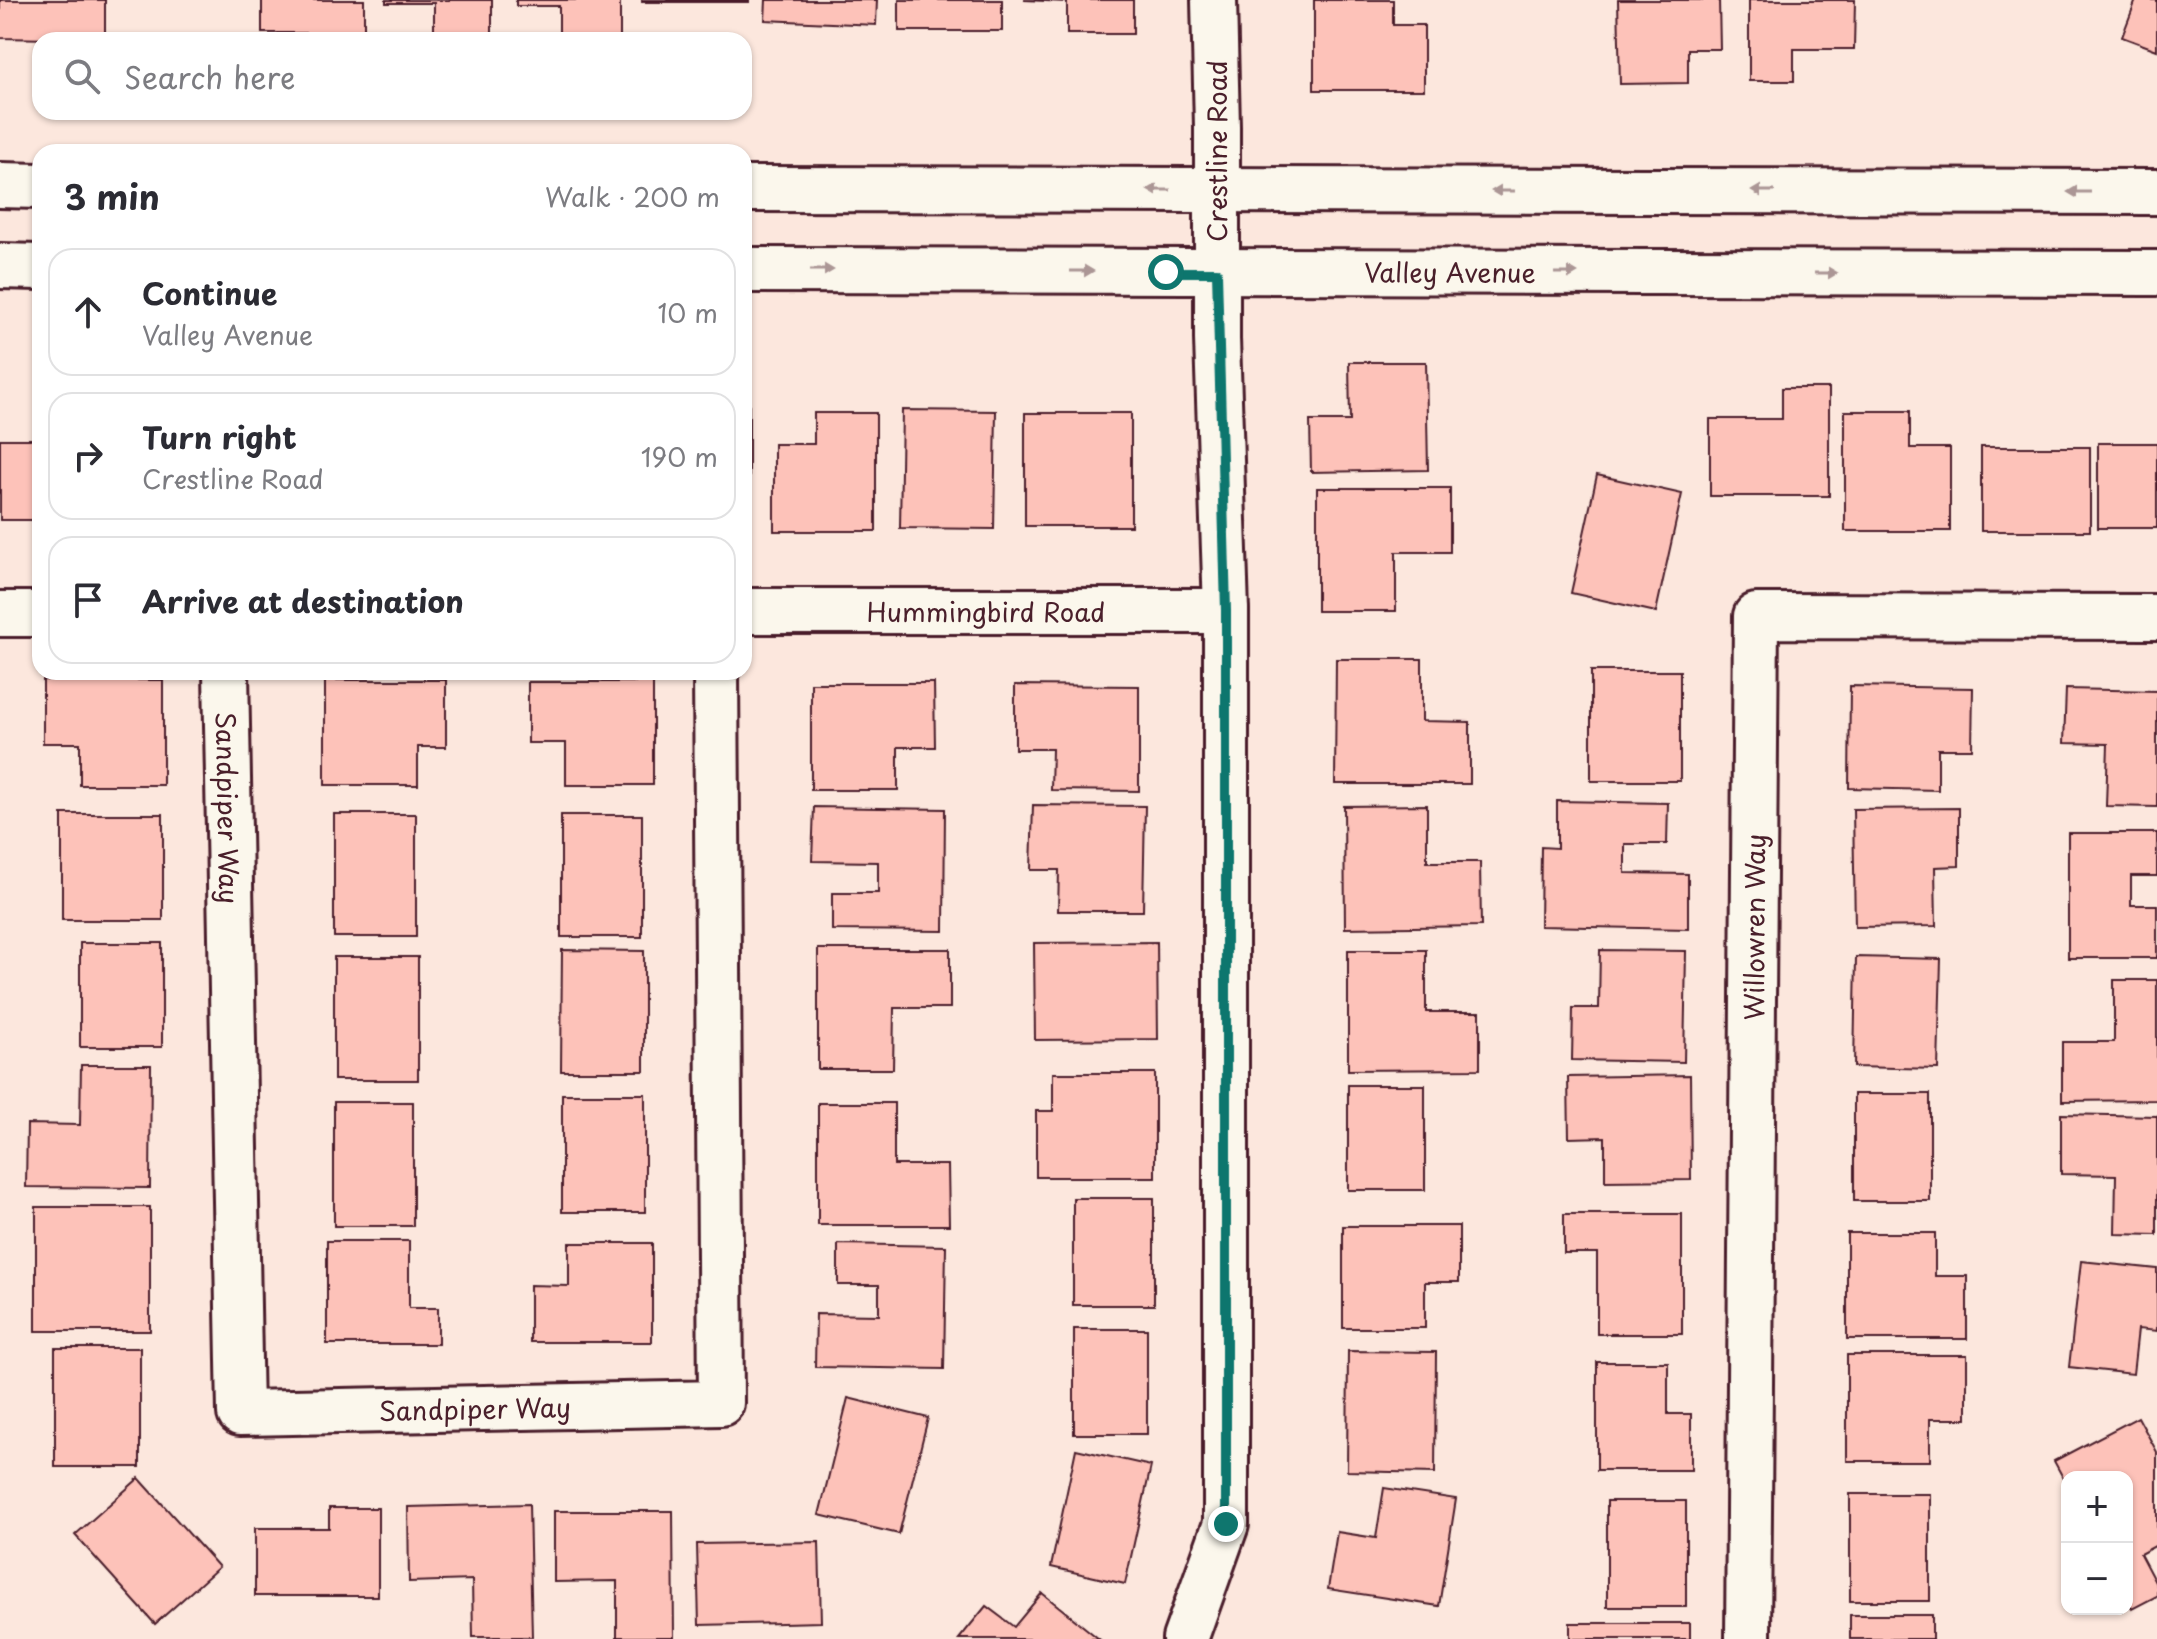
<!DOCTYPE html>
<meta charset="utf-8">
<style>
body{margin:0;font-family:"Playpen Sans",sans-serif;background:#f7f7f7;color:#2b2b33}
.controls{position:absolute;right:24px;bottom:24px;display:grid;overflow:hidden;border-radius:16px;box-shadow:0 2px 6px #0004}
.controls button{width:72px;height:72px;display:grid;place-items:center;padding:0;border:0;border-bottom:2px solid #e1e1e2;background:#fff;color:#2b2b33;font:40px sans-serif}
.stop{position:absolute;width:24px;height:24px;margin:-18px;border:6px solid #0f766e;border-radius:50%;background:#fff}
.stop.end{background:#0f766e;border-color:#fff;box-shadow:0 2px 8px #0008}
.list{margin:0;padding:0;list-style:none}
h2{display:flex;justify-content:space-between;align-items:center;height:104px;margin:0;padding:0 32px;font-size:34px}
h2 small{font-size:26px;font-weight:400;color:#7c7c81}
.list li{display:grid;grid-template-columns:52px 1fr auto;gap:24px;align-items:center;box-sizing:border-box;height:128px;margin:0 16px 16px;padding:0 16px;border:2px solid #e1e1e2;border-radius:24px}
.list b{display:block;font-size:30px;white-space:nowrap}
.list p{margin:0;font-size:26px;white-space:nowrap;color:#7c7c81}
.list em{font-size:26px;font-style:normal;color:#7c7c81}
.icon{flex:none;width:44px;height:44px;fill:none;stroke:currentColor;stroke-width:2;stroke-linecap:round;stroke-linejoin:round}
.map{position:relative;flex:none;width:2157px;height:1639px;overflow:hidden}
.search{position:absolute;background:#fff;box-shadow:0 2px 6px #0004;left:32px;top:32px;width:720px;height:88px;display:flex;align-items:center;gap:20px;box-sizing:border-box;padding:0 28px;border-radius:24px;color:#7c7c81;font-size:30px}
.panel{position:absolute;background:#fff;box-shadow:0 2px 6px #0004;left:32px;top:144px;width:720px;height:536px;border-radius:24px}
.map>svg:first-child{display:block}
.building{fill:#fdc2b9;stroke:#4a1f2b;stroke-width:2}
.lines{fill:none;stroke-linecap:round;stroke-linejoin:round}
.minor-casing{stroke:#4a1f2b;stroke-width:50}
.secondary-casing{stroke:#4a1f2b;stroke-width:50}
.minor{stroke:#fbf7ec;stroke-width:44}
.secondary{stroke:#fbf7ec;stroke-width:44}
.oneway{fill:#ab9695}
.route{stroke:#0f766e;stroke-width:10}
.labels{text-anchor:middle;dominant-baseline:central;stroke-width:7;stroke-linejoin:round;paint-order:stroke}
.street-label{font-size:26px;fill:#4a1f2b;stroke:#fbf7ec}
</style>
<div class="map">
<svg width="2157" height="1639" viewBox="0 0 2157 1639">
<rect width="100%" height="100%" fill="#fce7dd"/>
<filter id="ink" filterUnits="userSpaceOnUse"><feTurbulence type="fractalNoise" baseFrequency=".0125" numOctaves="2"/><feDisplacementMap in="SourceGraphic" scale="16" xChannelSelector="R" yChannelSelector="G"/><feConvolveMatrix kernelMatrix="1 2 1 2 8 2 1 2 1" color-interpolation-filters="sRGB"/></filter>
<g filter="url(#ink)">
<g class="building">
<polygon points="0,0 105,0 105,40 0,38"/>
<rect x="262" y="0" width="102" height="33"/>
<polygon points="386,0 492,0 492,39 434,39 434,3 386,3"/>
<polygon points="516,0 620,0 620,40 559,40 559,6 516,6"/>
<rect x="642" y="0" width="107" height="2"/>
<polygon points="766,0 877,0 876,25 765,20"/>
<rect x="899" y="0" width="103" height="31"/>
<polygon points="1024,0 1133,0 1133,34 1067,34 1067,2"/>
<polygon points="1314,0 1393,0 1393,25 1424,25 1424,90 1314,90"/>
<polygon points="1618,0 1719,0 1720,49 1688,49 1688,83 1620,84"/>
<polygon points="1749,0 1855,0 1854,49 1794,49 1794,81 1749,81"/>
<polygon points="2136,0 2157,0 2157,50 2122,37"/>
<polygon points="1349,362 1426,362 1428,470 1311,472 1310,421 1350,421"/>
<polygon points="1782,388 1829,388 1829,496 1710,496 1710,419 1782,419"/>
<rect x="744" y="392" width="5" height="132"/>
<polygon points="902,410 996,411 994,529 900,528"/>
<polygon points="1845,411 1910,411 1910,448 1950,448 1950,531 1845,531"/>
<polygon points="814,413 876,413 876,531 774,531 774,444 814,444"/>
<rect x="1025" y="413" width="106" height="113"/>
<rect x="0" y="439" width="40" height="81"/>
<rect x="2098" y="443" width="59" height="85"/>
<rect x="1981" y="447" width="109" height="84"/>
<polygon points="1597,475 1682,494 1656,612 1571,593"/>
<polygon points="1317,488 1450,488 1450,552 1396,552 1396,611 1317,611"/>
<polygon points="1336,659 1422,659 1422,721 1470,722 1470,784 1335,784"/>
<rect x="1591" y="671" width="89" height="110"/>
<polygon points="43,680 163,680 163,785 80,785 80,743 43,743"/>
<polygon points="325,680 446,680 446,747 418,747 418,785 325,785"/>
<polygon points="528,682 653,682 653,785 566,785 566,743 528,743"/>
<polygon points="811,683 934,683 935,747 898,747 898,790 811,790"/>
<polygon points="1015,685 1139,686 1139,791 1051,790 1052,749 1015,749"/>
<polygon points="1850,686 1973,688 1972,749 1938,749 1938,790 1849,788"/>
<polygon points="2066,689 2157,691 2157,807 2106,806 2108,744 2064,743"/>
<polygon points="1557,801 1668,803 1667,844 1625,844 1625,873 1688,874 1688,929 1540,926 1541,847 1557,848"/>
<polygon points="1033,805 1145,806 1143,911 1058,911 1059,870 1031,870"/>
<polygon points="1427,805 1427,862 1480,862 1481,926 1345,928 1344,806"/>
<polygon points="814,807 945,809 944,931 832,930 832,893 878,893 878,862 812,861"/>
<polygon points="1959,808 1959,866 1935,867 1936,926 1855,927 1853,809"/>
<rect x="62" y="814" width="101" height="106"/>
<rect x="334" y="814" width="82" height="123"/>
<rect x="561" y="815" width="81" height="122"/>
<polygon points="2068,833 2157,833 2157,876 2131,876 2131,905 2157,905 2157,958 2068,958"/>
<polygon points="1157,942 1158,1039 1035,1040 1034,943"/>
<rect x="80" y="943" width="82" height="104"/>
<polygon points="818,949 950,949 950,1008 894,1008 893,1069 818,1069"/>
<polygon points="562,950 644,951 644,1071 561,1071"/>
<polygon points="1348,950 1426,950 1426,1012 1480,1012 1480,1069 1348,1070"/>
<polygon points="1600,950 1686,951 1684,1062 1572,1060 1573,1008 1599,1008"/>
<rect x="334" y="957" width="84" height="123"/>
<polygon points="1856,957 1941,959 1938,1069 1854,1067"/>
<polygon points="2114,980 2157,980 2157,1100 2062,1101 2062,1042 2114,1042"/>
<polygon points="81,1065 151,1065 150,1188 26,1187 27,1124 80,1125"/>
<polygon points="1053,1073 1155,1073 1155,1177 1036,1177 1036,1111 1053,1111"/>
<polygon points="1690,1075 1691,1180 1605,1181 1605,1137 1569,1138 1568,1077"/>
<rect x="1348" y="1085" width="77" height="105"/>
<rect x="562" y="1094" width="83" height="118"/>
<rect x="1854" y="1094" width="76" height="107"/>
<rect x="334" y="1102" width="79" height="124"/>
<polygon points="818,1103 894,1103 894,1165 948,1165 949,1225 818,1225"/>
<polygon points="2061,1114 2157,1116 2157,1235 2115,1234 2116,1175 2061,1174"/>
<rect x="1073" y="1198" width="81" height="107"/>
<rect x="36" y="1207" width="114" height="124"/>
<polygon points="1564,1214 1682,1214 1682,1334 1597,1334 1597,1253 1564,1253"/>
<polygon points="1343,1226 1459,1226 1459,1282 1425,1282 1425,1328 1343,1328"/>
<polygon points="1847,1233 1935,1233 1935,1276 1967,1276 1967,1339 1847,1339"/>
<polygon points="327,1241 409,1241 409,1308 438,1308 438,1344 327,1344"/>
<polygon points="569,1243 652,1243 652,1342 530,1342 530,1285 569,1286"/>
<polygon points="838,1244 946,1246 944,1369 815,1367 816,1314 879,1315 879,1285 838,1285"/>
<polygon points="2081,1261 2157,1269 2157,1331 2138,1329 2133,1374 2069,1367"/>
<rect x="1074" y="1329" width="73" height="105"/>
<rect x="55" y="1348" width="85" height="119"/>
<polygon points="1348,1351 1436,1352 1435,1473 1347,1471"/>
<polygon points="1847,1355 1967,1355 1967,1419 1930,1419 1930,1461 1847,1461"/>
<polygon points="1597,1362 1668,1362 1668,1414 1691,1414 1691,1470 1597,1470"/>
<polygon points="848,1398 928,1418 899,1534 819,1515"/>
<polygon points="2138,1417 2157,1452 2157,1545 2140,1554 2157,1586 2157,1596 2132,1609 2127,1599 2127,1477 2067,1477 2067,1485 2054,1461"/>
<polygon points="1076,1449 1151,1466 1125,1584 1051,1567"/>
<polygon points="139,1478 219,1567 155,1624 75,1535"/>
<polygon points="1384,1488 1456,1499 1439,1606 1328,1589 1337,1532 1376,1538"/>
<rect x="1850" y="1494" width="80" height="107"/>
<rect x="1607" y="1501" width="79" height="106"/>
<polygon points="529,1504 532,1637 473,1637 472,1580 409,1582 408,1507"/>
<polygon points="329,1508 378,1508 378,1596 255,1596 255,1528 329,1528"/>
<polygon points="554,1511 673,1511 674,1637 617,1637 617,1581 554,1582"/>
<polygon points="819,1542 821,1622 699,1625 697,1544"/>
<polygon points="1042,1593 1099,1639 959,1639 986,1606 1014,1627"/>
<rect x="1850" y="1615" width="82" height="24"/>
<rect x="1570" y="1623" width="120" height="16"/>
</g>
<g class="lines">
<g class="minor-casing">
<g id="minor">
<path id="s1" d="M744,611H1226"/>
<polyline points="0,614 40,614"/>
<path id="s2" d="M226,672L240,1413L721,1403L716,672"/>
<polyline points="1185,1639 1226,1524 1226,611 1217,339 1217,127 1214,0"/>
<path id="s3" d="M1748,1639L1756,616L2157,617"/>
</g>
</g>
<g class="secondary-casing">
<g id="secondary">
<polyline points="0,185 40,186"/>
<polyline points="744,189 2157,192"/>
<polyline points="0,266 40,267"/>
<path id="s4" d="M744,270L2157,273"/>
</g>
</g>
<use href="#minor" class="minor"/>
<use href="#secondary" class="secondary"/>
</g>
<defs><path id="oneway-solid" d="M-6-.8H1V-3.2L6.5 0L1 3.2V.8H-6Z" transform="scale(2)"/></defs>
<g class="oneway">
<use href="#oneway-solid" transform="translate(1159 190) rotate(-180)"/>
<use href="#oneway-solid" transform="translate(1503 191) rotate(-180)"/>
<use href="#oneway-solid" transform="translate(1763 191) rotate(-180)"/>
<use href="#oneway-solid" transform="translate(2079 192) rotate(-180)"/>
<use href="#oneway-solid" transform="translate(822 270)"/>
<use href="#oneway-solid" transform="translate(1082 271)"/>
<use href="#oneway-solid" transform="translate(1566 273)"/>
<use href="#oneway-solid" transform="translate(1826 273)"/>
</g>
</g>
<g class="lines" filter="url(#ink)">
<polyline class="route" points="1166,272 1217,272 1226,611 1226,1524"/>
</g>
<g class="labels">
<g class="street-label">
<text transform="translate(1216 151) rotate(-90)">Crestline Road</text>
<text stroke="none"><textPath href="#s4" startOffset="706">Valley Avenue</textPath></text>
<text stroke="none"><textPath href="#s1" startOffset="242">Hummingbird Road</textPath></text>
<text stroke="none"><textPath href="#s2" startOffset="136">Sandpiper Way</textPath></text>
<text stroke="none"><textPath href="#s3" startOffset="712">Willowren Way</textPath></text>
<text stroke="none"><textPath href="#s2" startOffset="976">Sandpiper Way</textPath></text>
</g>
</g>
</svg>
<div class="controls">
<button>+</button>
<button>−</button>
</div>
<div class="stop" style="left:1166px;top:272px"></div>
<div class="stop end" style="left:1226px;top:1524px"></div>
<div class="search"><svg class="icon" aria-label="search" viewBox="0 0 24 24"><circle cx="10" cy="10" r="6"/><path d="M15 15l6 6"/></svg>Search here</div>
<section class="panel">
<h2>3 min<small>Walk · 200 m</small></h2>
<ul class="list">
<li><svg class="icon" aria-label="ahead" viewBox="0 0 24 24"><path d="M12 20V5M6 11l6-6 6 6"/></svg><div><b>Continue</b><p>Valley Avenue</p></div><em>10 m</em></li>
<li><svg class="icon" aria-label="right" viewBox="0 0 24 24"><path d="M7 20v-9h11M14 6l5 5-5 5"/></svg><div><b>Turn right</b><p>Crestline Road</p></div><em>190 m</em></li>
<li><svg class="icon" aria-label="arrive" viewBox="0 0 24 24"><path d="M6 21V4h12l-3 4 3 4H6"/></svg><div><b>Arrive at destination</b></div></li>
</ul>
</section>
</div>
